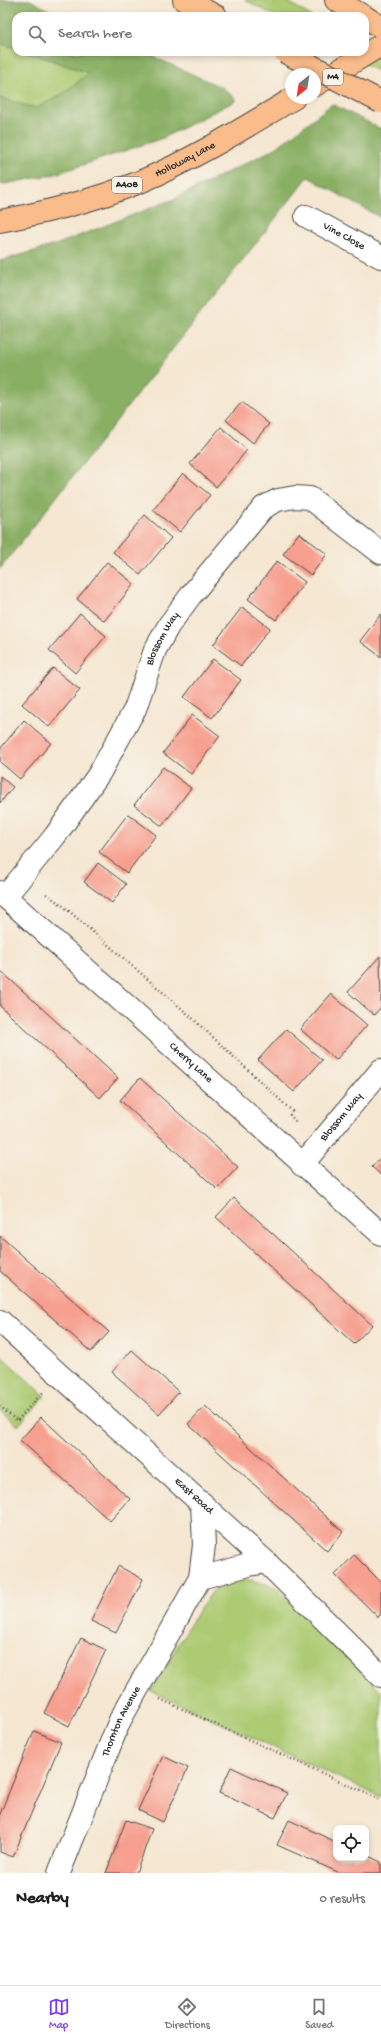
<!DOCTYPE html>
<style>
body{margin:0;font-family:"Gochi Hand",sans-serif;background:#f6f6f6;color:#222}
.controls{position:absolute;right:12px;bottom:12px;display:grid;overflow:hidden;border-radius:8px;box-shadow:0 2px 6px #0003}
.controls button{width:36px;height:36px;display:grid;place-items:center;padding:0;border:0;border-bottom:1px solid #e0e0e0;background:#fff;color:#222;font:20px sans-serif}
.compass{position:absolute;left:285px;top:68px;width:36px;height:36px;border-radius:50%;background:#fff;box-shadow:0 2px 6px #0003;rotate:210deg}
.list{margin:0;padding:0;list-style:none}
h2{display:flex;justify-content:space-between;align-items:center;height:52px;margin:0;padding:0 16px;font-size:17px}
h2 small{font-size:13px;font-weight:400;color:#767676}
.icon{flex:none;width:22px;height:22px;fill:none;stroke:currentColor;stroke-width:2;stroke-linecap:round;stroke-linejoin:round}
.map{position:relative;flex:none;width:381px;height:1873px;overflow:hidden}
.search{position:absolute;background:#fff;box-shadow:0 2px 6px #0003;left:12px;right:12px;top:12px;height:44px;display:flex;align-items:center;gap:10px;box-sizing:border-box;padding:0 14px;border-radius:12px;color:#767676;font-size:15px}
.sheet{height:112px;background:#fff}
nav{display:flex;justify-content:space-around;align-items:center;box-sizing:border-box;height:56px;border-top:1px solid #e0e0e0;background:#fff;font-size:11px;color:#767676}
nav a{display:grid;justify-items:center;gap:2px}
nav .on{color:#7c3aed}
.map>svg:first-child{display:block}
.green{fill:#accb72;stroke:#6c7b4e}
.forest{fill:#89af64;stroke:#5a6d48}
.building{fill:#f7a090}
.lines{fill:none;stroke-linecap:round;stroke-linejoin:round}
.minor-casing{stroke:#494744;stroke-width:24}
.major-casing{stroke:#494744;stroke-width:24}
.highway-casing{stroke:#494744;stroke-width:24}
.path{stroke:#494744;stroke-width:2.5;stroke-dasharray:1 3;stroke-linecap:butt}
.minor{stroke:#fff;stroke-width:22}
.major{stroke:#fabc8b;stroke-width:22}
.highway{stroke:#fabc8b;stroke-width:22}
.highway-bridge-casing{stroke:#494744;stroke-width:24;stroke-linecap:butt}
.highway-bridge{stroke:#fabc8b;stroke-width:22}
.labels{text-anchor:middle;dominant-baseline:central;stroke-width:3;stroke-linejoin:round;paint-order:stroke}
.shield{fill:#f7f3e8;stroke:#686764;stroke-width:1}
.shield-label{font-size:10px;font-weight:bold;fill:#2b2b2b}
.street-label{font-size:11px;fill:#2b2b2b;stroke:#f7f3e8}
</style>
<div class="map">
<svg width="381" height="1873" viewBox="0 0 381 1873">
<rect width="100%" height="100%" fill="#f7f3e8"/>
<filter id="ink" filterUnits="userSpaceOnUse"><feTurbulence type="fractalNoise" baseFrequency=".025" numOctaves="2"/><feDisplacementMap in="SourceGraphic" scale="8" xChannelSelector="R" yChannelSelector="G"/><feConvolveMatrix kernelMatrix="1 2 1 2 8 2 1 2 1" color-interpolation-filters="sRGB"/></filter>
<filter id="wash" filterUnits="userSpaceOnUse"><feTurbulence type="fractalNoise" baseFrequency=".012" numOctaves="4" result="noise"/><feDisplacementMap in="SourceGraphic" scale="16" xChannelSelector="R" yChannelSelector="G"/><feGaussianBlur stdDeviation="0.9" result="paint"/><feColorMatrix in="noise" values="0 0 0 0 0 0 0 0 0 0 0 0 0 0 0 0 0 1.4 0 .05"/><feComposite in="paint" operator="in"/></filter>
<g filter="url(#wash)">
<rect width="100%" height="100%" fill="#f5e7d2"/>
<g class="green">
<polygon points="245,0 285,0 311,16 275,16"/>
<polygon points="0,43 16,48 16,52 27,52 89,73 61,95 36,108 0,98"/>
<polygon points="365,50 381,60 381,73 342,52 365,52"/>
<polygon points="0,1355 45,1396 18,1426 0,1410"/>
<polygon points="238,1579 251,1580 276,1587 381,1691 381,1797 151,1691 198,1611 213,1591 224,1583"/>
</g>
<g class="forest">
<polygon points="0,0 30,0 60,16 16,16 16,48 0,43"/>
<polygon points="27,52 143,52 223,88 237,100 163,138 56,174 0,185 0,98 36,108 61,95 89,73"/>
<polygon points="332,104 381,129 381,218 308,177 0,569 0,261 55,245 174,199 276,148"/>
</g>
<g id="blocks">
<g class="building">
<polygon points="242,402 269,424 253,443 226,420"/>
<polygon points="221,427 247,450 216,487 190,464"/>
<polygon points="183,473 210,495 180,532 153,510"/>
<polygon points="145,515 171,538 140,575 113,552"/>
<polygon points="299,533 327,554 311,575 283,554"/>
<polygon points="277,561 305,582 276,620 248,599"/>
<polygon points="107,562 134,584 104,621 77,599"/>
<polygon points="242,607 270,628 241,666 213,645"/>
<polygon points="80,613 106,636 75,673 49,650"/>
<polygon points="381,614 381,657 360,641"/>
<polygon points="213,659 241,680 212,718 184,697"/>
<polygon points="53,668 80,690 49,727 22,704"/>
<polygon points="192,715 220,736 191,774 163,753"/>
<polygon points="24,720 51,743 20,779 0,762 0,749"/>
<polygon points="163,767 191,788 162,826 134,805"/>
<polygon points="0,776 13,787 0,803"/>
<polygon points="128,814 156,835 127,873 99,852"/>
<polygon points="98,863 126,884 112,903 84,882"/>
<polygon points="380,956 381,1007 374,1015 348,992"/>
<polygon points="0,970 118,1078 100,1098 0,1006"/>
<polygon points="331,994 367,1025 336,1060 300,1029"/>
<polygon points="286,1029 322,1060 294,1092 258,1060"/>
<polygon points="140,1078 238,1167 217,1189 120,1100"/>
<polygon points="381,1157 381,1175 372,1167"/>
<polygon points="234,1198 372,1325 354,1344 216,1217"/>
<polygon points="0,1236 109,1332 91,1352 0,1271"/>
<polygon points="132,1350 179,1392 159,1414 112,1372"/>
<polygon points="205,1406 343,1532 327,1551 188,1424"/>
<polygon points="41,1417 130,1499 110,1521 20,1440"/>
<polygon points="354,1555 381,1582 381,1614 378,1617 335,1575"/>
<polygon points="118,1566 143,1579 116,1633 91,1621"/>
<polygon points="81,1638 106,1650 69,1726 44,1713"/>
<polygon points="34,1731 61,1742 13,1857 0,1852 0,1814"/>
<polygon points="163,1756 188,1768 163,1822 138,1810"/>
<polygon points="231,1767 287,1793 275,1818 219,1793"/>
<polygon points="126,1820 152,1829 136,1873 106,1873"/>
<polygon points="289,1820 336,1842 336,1858 366,1858 366,1855 381,1862 381,1873 340,1873 277,1845"/>
</g>
</g>
</g>
<g filter="url(#ink)">
<use href="#blocks" fill-opacity="0" stroke="#494744" stroke-width="1"/>
<g class="lines">
<g class="minor-casing">
<g id="minor">
<path id="s1" d="M306,216L381,257"/>
<path id="s2" d="M0,892L381,1234"/>
<path id="s3" d="M5,897L55,836L99,774L135,709L155,650L169,625L191,595L264,507L278,500L295,497L310,498L381,553"/>
<path id="s4" d="M302,1165L381,1070"/>
<path id="s5" d="M0,1321L266,1562L381,1676"/>
<polyline points="200,1578 249,1565 266,1562"/>
<path id="s6" d="M59,1873L120,1720L200,1578L204,1545L202,1503"/>
</g>
</g>
<g class="major-casing">
<g id="major">
<polyline points="315,85 381,45"/>
<path id="s7" d="M0,221C54,211 108,197 158,174C205,152 249,125 294,98"/>
</g>
</g>
<g class="highway-casing">
<g id="highway">
<polyline points="184,0 216,16"/>
<polyline points="336,0 363,16"/>
<polyline points="365,17 381,27"/>
</g>
</g>
<g class="path">
<polyline points="46,894 62,905 189,1015 292,1111 290,1115 296,1122"/>
<polyline points="0,1406 17,1421 43,1392"/>
<polyline points="160,1699 381,1800"/>
</g>
<use href="#minor" class="minor"/>
<use href="#major" class="major"/>
<use href="#highway" class="highway"/>
<g class="highway-bridge-casing">
<polyline id="highway-bridge" points="285,52 381,102"/>
</g>
<use href="#highway-bridge" class="highway-bridge"/>
</g>
</g>
<g class="labels">
<g class="shield">
<rect x="323" y="69" width="20" height="16" rx="3"/>
<rect x="112" y="177" width="30" height="16" rx="3"/>
</g>
<g class="shield-label">
<text x="333" y="77">M4</text>
<text x="127" y="185">A408</text>
</g>
<g class="street-label">
<text stroke="none"><textPath href="#s7" startOffset="196">Holloway Lane</textPath></text>
<text stroke="none"><textPath href="#s1" startOffset="43">Vine Close</textPath></text>
<text stroke="none"><textPath href="#s3" startOffset="305">Blossom Way</textPath></text>
<text stroke="none"><textPath href="#s2" startOffset="256">Cherry Lane</textPath></text>
<text stroke="none"><textPath href="#s4" startOffset="62">Blossom Way</textPath></text>
<text stroke="none"><textPath href="#s5" startOffset="261">East Road</textPath></text>
<text stroke="none"><textPath href="#s6" startOffset="164">Thornton Avenue</textPath></text>
</g>
</g>
</svg>
<div class="controls">
<button><svg class="icon" aria-label="locate" viewBox="0 0 24 24"><circle cx="12" cy="12" r="6"/><path d="M12 2v4M12 18v4M2 12h4M18 12h4"/></svg></button>
</div>
<svg class="compass" viewBox="-18 -18 36 36"><path d="M0-13l5 13h-10z" fill="#e53935"/><path d="M0 13l5-13h-10z" fill="#767676"/></svg>
<div class="search"><svg class="icon" aria-label="search" viewBox="0 0 24 24"><circle cx="10" cy="10" r="6"/><path d="M15 15l6 6"/></svg>Search here</div>
</div>
<section class="sheet">
<h2>Nearby<small>0 results</small></h2>
<ul class="list">
</ul>
</section>
<nav>
<a class="on"><svg class="icon" aria-label="map" viewBox="0 0 24 24"><path d="M3 6l6-2 6 2 6-2v14l-6 2-6-2-6 2zM9 4v14M15 6v14"/></svg>Map</a>
<a><svg class="icon" aria-label="directions" viewBox="0 0 24 24"><path d="M12 3l9 9-9 9-9-9zM9 14v-3h6M13 9l2 2-2 2"/></svg>Directions</a>
<a><svg class="icon" aria-label="saved" viewBox="0 0 24 24"><path d="M7 4h10v16l-5-4-5 4z"/></svg>Saved</a>
</nav>
